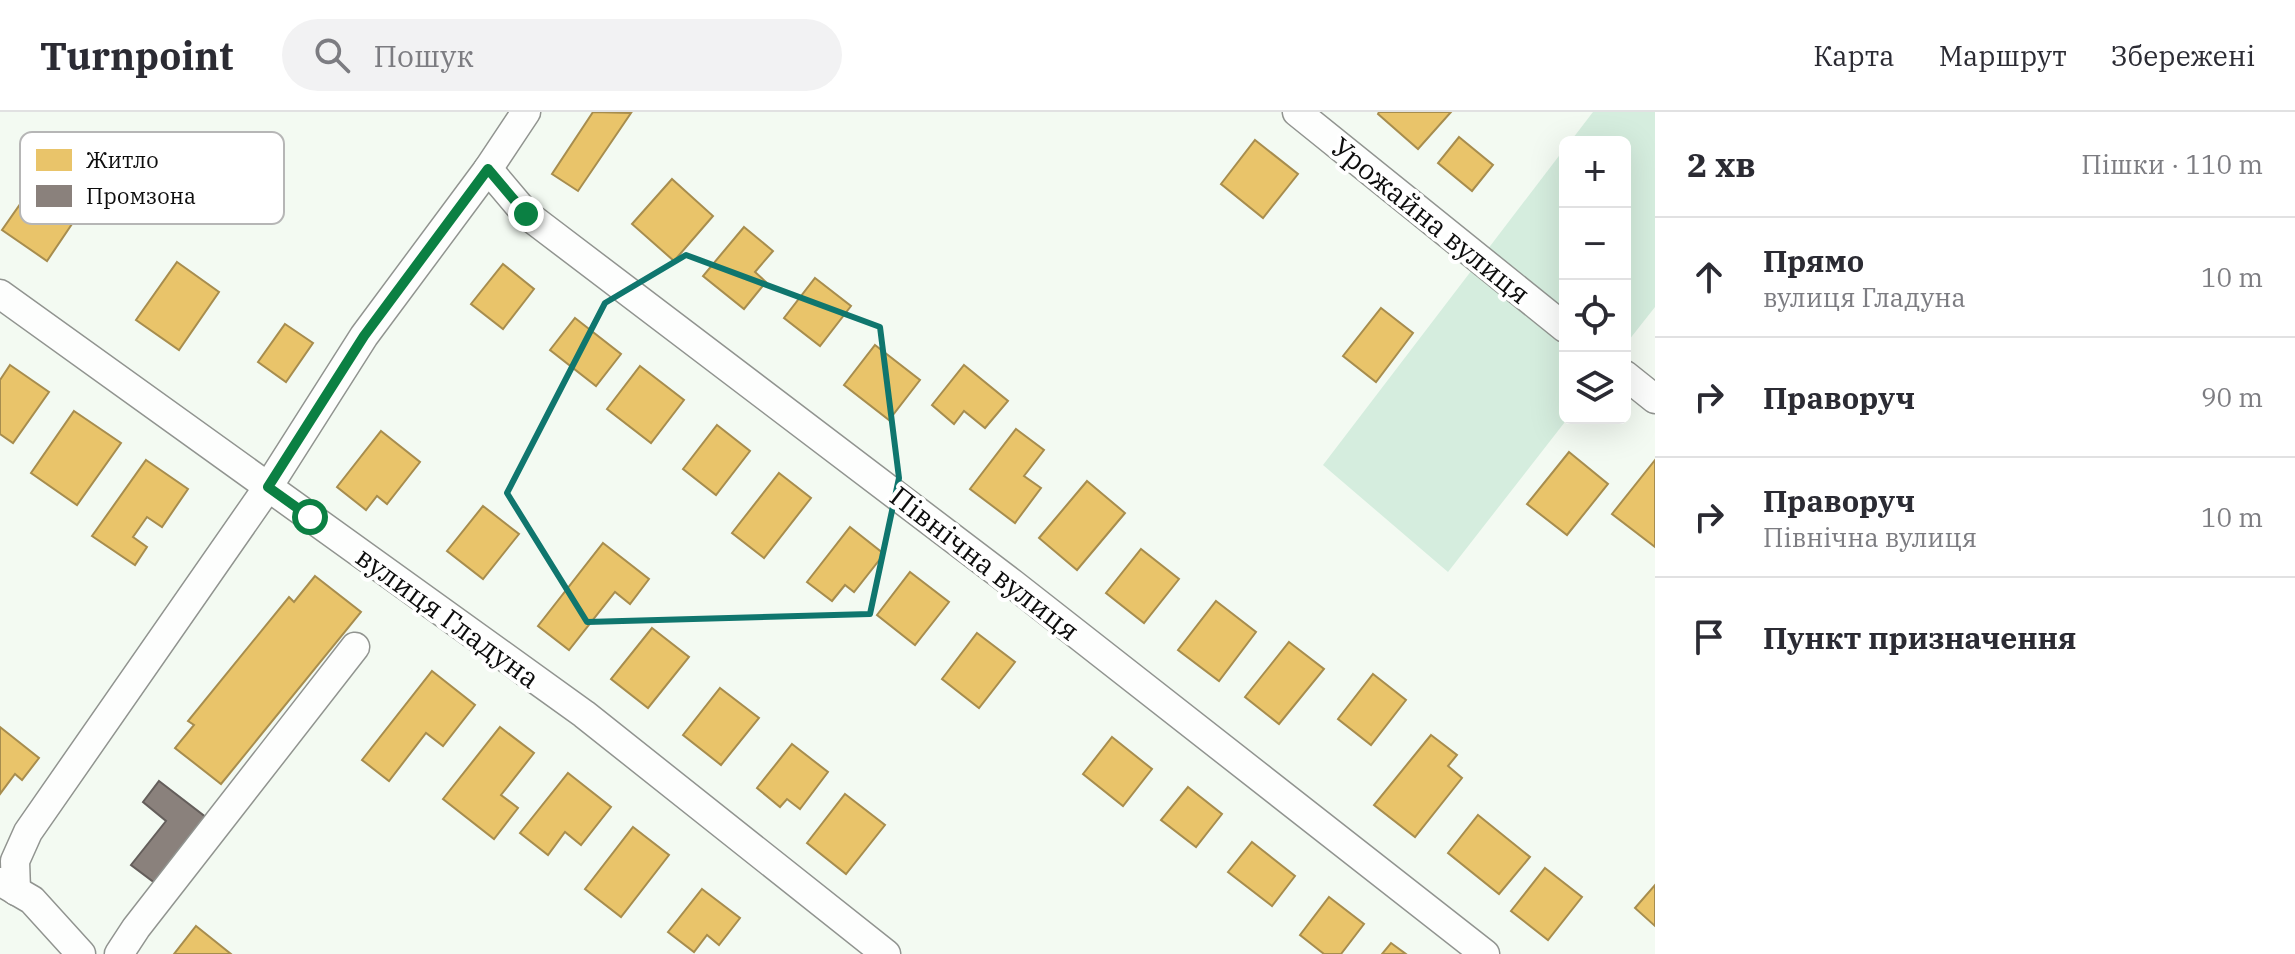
<!DOCTYPE html>
<html lang="uk">
<meta charset="utf-8">
<style>
body{margin:0;font-family:"IBM Plex Serif",serif;background:#f2f2f3;color:#2b2b33}
.controls{position:absolute;right:24px;top:24px;display:grid;overflow:hidden;border-radius:12px;box-shadow:0 8px 32px #0002}
.controls button{width:72px;height:72px;display:grid;place-items:center;padding:0;border:0;border-bottom:2px solid #e1e1e2;background:#fff;color:#2b2b33;font:40px sans-serif}
.stop{position:absolute;width:24px;height:24px;margin:-18px;border:6px solid #0b8043;border-radius:50%;background:#fff}
.stop.end{background:#0b8043;border-color:#fff;box-shadow:0 2px 8px #0008}
.list{margin:0;padding:0;list-style:none}
h2{display:flex;justify-content:space-between;align-items:center;height:104px;margin:0;padding:0 32px;font-size:34px}
h2 small{font-size:26px;font-weight:400;color:#7c7c81}
.list li{display:grid;grid-template-columns:52px 1fr auto;gap:24px;align-items:center;box-sizing:border-box;height:120px;padding:0 32px;border-top:2px solid #e1e1e2}
.list b{display:block;font-size:30px;white-space:nowrap}
.list p{margin:0;font-size:26px;white-space:nowrap;color:#7c7c81}
.list em{font-size:26px;font-style:normal;color:#7c7c81}
.icon{flex:none;width:44px;height:44px;fill:none;stroke:currentColor;stroke-width:2;stroke-linecap:round;stroke-linejoin:round}
.map{position:relative;flex:none;width:1655px;height:842px;overflow:hidden}
header{display:flex;align-items:center;gap:48px;box-sizing:border-box;height:112px;padding:0 40px;background:#fff;border-bottom:2px solid #e1e1e2}
header strong{font-size:38px}
nav{display:flex;gap:44px;margin-inline-start:auto;font-size:28px}
.search{width:560px;height:72px;background:#f2f2f3;display:flex;align-items:center;gap:20px;box-sizing:border-box;padding:0 28px;border-radius:44px;color:#7c7c81;font-size:30px}
main{display:flex}
aside{flex:1;background:#fff}
.map>svg:first-child{display:block}
.green{fill:#d5edde}
.homes{fill:#e9c46a;stroke:#a78d4e;stroke-width:2}
.industry{fill:#8a817c;stroke:#645e5b;stroke-width:2}
.lines{fill:none;stroke-linecap:round;stroke-linejoin:round}
.minor-casing{stroke:#919490;stroke-width:31}
.minor{stroke:#fdfefd;stroke-width:28}
.route{stroke:#0b8043;stroke-width:10}
.marked{fill:none;stroke:#0f766e;stroke-width:6;stroke-linejoin:round}
.labels{text-anchor:middle;dominant-baseline:central;stroke-width:8;stroke-linejoin:round;paint-order:stroke}
.street-label{font-size:28px;fill:#0d0d0d;stroke:#fff}
.key{fill:#fff;stroke:#b6b6b6;stroke-width:2}
.key-label{font-size:22px;fill:#0d0d0d}
</style>
<header>
<strong>Turnpoint</strong>
<div class="search"><svg class="icon" aria-label="search" viewBox="0 0 24 24"><circle cx="10" cy="10" r="6"/><path d="M15 15l6 6"/></svg>Пошук</div>
<nav><a>Карта</a><a>Маршрут</a><a>Збережені</a></nav>
</header>
<main>
<div class="map">
<svg width="1655" height="842" viewBox="0 0 1655 842">
<rect width="100%" height="100%" fill="#f3faf2"/>
<g class="green">
<polygon points="1593,0 1655,0 1655,195 1625,233 1625,30 1570,30"/>
<polygon points="1565,36 1565,306 1568,306 1448,460 1323,353"/>
</g>
<g class="homes">
<polygon points="593,0 631,1 578,79 552,62"/>
<polygon points="1379,0 1451,0 1418,37 1378,2"/>
<polygon points="1459,25 1493,53 1472,79 1438,51"/>
<polygon points="1255,28 1298,62 1263,106 1221,72"/>
<polygon points="672,67 713,104 674,149 632,112"/>
<polygon points="30,78 74,109 47,149 2,118"/>
<polygon points="744,115 773,139 755,160 766,170 744,197 703,164"/>
<polygon points="177,150 219,180 179,238 136,208"/>
<polygon points="503,152 534,177 503,217 471,192"/>
<polygon points="815,166 851,194 820,234 784,206"/>
<polygon points="1381,196 1413,221 1376,270 1343,244"/>
<polygon points="575,206 621,242 596,274 550,238"/>
<polygon points="285,212 313,231 286,270 258,250"/>
<polygon points="875,233 920,268 889,308 844,273"/>
<polygon points="10,253 49,280 13,331 0,322 0,268"/>
<polygon points="964,253 1008,289 985,316 964,299 954,312 932,293"/>
<polygon points="640,254 684,288 651,331 607,297"/>
<polygon points="74,299 121,331 77,393 31,361"/>
<polygon points="717,313 750,339 716,383 683,357"/>
<polygon points="1016,317 1044,338 1024,364 1041,376 1015,411 970,377"/>
<polygon points="381,319 420,350 387,392 377,384 366,398 337,375"/>
<polygon points="1569,340 1608,372 1567,423 1527,392"/>
<polygon points="146,348 188,377 162,415 147,405 133,425 147,435 135,453 92,424"/>
<polygon points="1655,348 1655,435 1612,402"/>
<polygon points="779,361 811,386 764,446 732,421"/>
<polygon points="1087,369 1125,401 1077,458 1039,426"/>
<polygon points="483,394 519,422 483,467 447,439"/>
<polygon points="850,415 884,442 854,480 845,473 832,489 807,470"/>
<polygon points="603,431 649,467 630,492 615,480 569,538 538,514"/>
<polygon points="1141,437 1179,467 1144,511 1106,481"/>
<polygon points="910,460 949,490 915,533 877,503"/>
<polygon points="315,464 361,500 221,672 175,636 194,613 188,609 289,485 294,490"/>
<polygon points="1216,489 1256,520 1219,569 1178,538"/>
<polygon points="652,516 689,545 648,596 611,567"/>
<polygon points="977,521 1015,550 979,596 942,567"/>
<polygon points="1289,530 1324,557 1279,612 1245,585"/>
<polygon points="432,559 475,593 443,634 426,621 389,669 362,648"/>
<polygon points="1373,562 1406,588 1371,633 1338,607"/>
<polygon points="720,576 759,606 721,653 683,623"/>
<polygon points="0,615 39,646 22,668 15,662 0,682"/>
<polygon points="500,615 534,641 501,683 518,696 494,727 443,687"/>
<polygon points="1431,623 1457,643 1448,654 1462,666 1415,725 1374,693"/>
<polygon points="1112,625 1152,657 1123,694 1083,662"/>
<polygon points="792,632 828,660 800,697 787,687 780,695 757,676"/>
<polygon points="568,661 611,695 581,733 565,720 548,743 520,721"/>
<polygon points="1188,675 1222,702 1196,735 1161,708"/>
<polygon points="845,682 885,713 846,762 807,731"/>
<polygon points="1478,703 1530,745 1499,782 1448,741"/>
<polygon points="633,715 669,743 621,805 585,777"/>
<polygon points="1252,730 1295,764 1272,794 1228,760"/>
<polygon points="1545,756 1582,785 1548,828 1511,799"/>
<polygon points="1655,773 1655,814 1635,796"/>
<polygon points="702,777 740,806 719,833 707,823 694,840 668,820"/>
<polygon points="1329,785 1364,812 1341,842 1324,842 1300,823"/>
<polygon points="196,814 231,842 174,842"/>
<polygon points="1391,831 1406,842 1382,842"/>
</g>
<polygon class="industry" points="159,669 207,706 155,771 131,753 166,709 143,690"/>
<g class="lines">
<g class="minor-casing">
<g id="minor">
<polyline points="1297,0 1565,216"/>
<polyline points="488,57 526,102 1013,472 1485,842"/>
<polyline points="0,182 584,602 886,842"/>
<polyline points="1625,263 1655,287"/>
<polyline points="1,770 32,788 81,842"/>
<polyline points="16,779 15,749 28,720 268,375 364,224 488,57 526,0"/>
<polyline points="119,842 136,816 355,535"/>
</g>
</g>
<use href="#minor" class="minor"/>
</g>
<g class="lines">
<polyline class="route" points="310,405 268,375 364,224 488,57 526,102"/>
</g>
<path class="marked" d="M686,143L880,215L899,366L870,502L587,510L507,381L605,191Z"/>
<g class="labels">
<g class="street-label">
<text transform="translate(1431 108) rotate(39)">Урожайна вулиця</text>
<text transform="translate(985 451) rotate(38)">Північна вулиця</text>
<text transform="translate(448 505) rotate(36)">вулиця Гладуна</text>
</g>
</g>
<rect x="20" y="20" width="264" height="92" rx="12" class="key"/>
<rect x="36" y="37" width="36" height="22" fill="#e9c46a"/>
<rect x="36" y="73" width="36" height="22" fill="#8a817c"/>
<g class="key-label">
<text x="86" y="56">Житло</text>
<text x="86" y="92">Промзона</text>
</g>
</svg>
<div class="controls">
<button>+</button>
<button>−</button>
<button><svg class="icon" aria-label="locate" viewBox="0 0 24 24"><circle cx="12" cy="12" r="6"/><path d="M12 2v4M12 18v4M2 12h4M18 12h4"/></svg></button>
<button><svg class="icon" aria-label="layers" viewBox="0 0 24 24"><path d="M12 4l9 5-9 5-9-5zM3 14l9 5 9-5"/></svg></button>
</div>
<div class="stop" style="left:310px;top:405px"></div>
<div class="stop end" style="left:526px;top:102px"></div>
</div>
<aside>
<h2>2 хв<small>Пішки · 110 m</small></h2>
<ul class="list">
<li><svg class="icon" aria-label="ahead" viewBox="0 0 24 24"><path d="M12 20V5M6 11l6-6 6 6"/></svg><div><b>Прямо</b><p>вулиця Гладуна</p></div><em>10 m</em></li>
<li><svg class="icon" aria-label="right" viewBox="0 0 24 24"><path d="M7 20v-9h11M14 6l5 5-5 5"/></svg><div><b>Праворуч</b></div><em>90 m</em></li>
<li><svg class="icon" aria-label="right" viewBox="0 0 24 24"><path d="M7 20v-9h11M14 6l5 5-5 5"/></svg><div><b>Праворуч</b><p>Північна вулиця</p></div><em>10 m</em></li>
<li><svg class="icon" aria-label="arrive" viewBox="0 0 24 24"><path d="M6 21V4h12l-3 4 3 4H6"/></svg><div><b>Пункт призначення</b></div></li>
</ul>
</aside>
</main>
